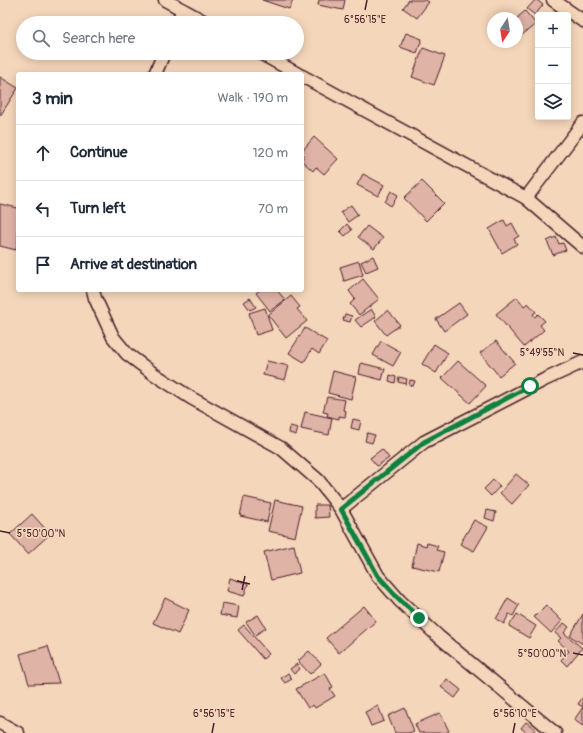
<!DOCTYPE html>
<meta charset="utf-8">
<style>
body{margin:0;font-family:Pangolin,sans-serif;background:#f6f6f7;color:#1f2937}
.controls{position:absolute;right:12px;top:12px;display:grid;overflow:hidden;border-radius:4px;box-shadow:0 2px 10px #0003}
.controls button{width:36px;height:36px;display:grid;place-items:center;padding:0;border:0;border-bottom:1px solid #e0e1e3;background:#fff;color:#1f2937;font:20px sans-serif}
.compass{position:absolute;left:487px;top:12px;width:36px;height:36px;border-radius:50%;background:#fff;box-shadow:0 2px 10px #0003;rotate:192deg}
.stop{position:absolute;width:12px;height:12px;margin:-9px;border:3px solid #0b8043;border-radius:50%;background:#fff}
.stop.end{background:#0b8043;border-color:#fff;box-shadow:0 1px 4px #0008}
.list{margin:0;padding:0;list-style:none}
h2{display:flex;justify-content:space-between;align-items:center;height:52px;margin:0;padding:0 16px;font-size:17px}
h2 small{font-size:13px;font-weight:400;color:#747a83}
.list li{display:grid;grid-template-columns:26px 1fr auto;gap:12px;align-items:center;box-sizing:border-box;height:56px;padding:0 16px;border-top:1px solid #e0e1e3}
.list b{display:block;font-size:15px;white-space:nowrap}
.list em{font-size:13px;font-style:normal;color:#747a83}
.icon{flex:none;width:22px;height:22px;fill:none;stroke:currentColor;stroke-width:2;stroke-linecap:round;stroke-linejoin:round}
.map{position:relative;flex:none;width:583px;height:733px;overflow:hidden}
.search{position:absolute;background:#fff;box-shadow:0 2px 10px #0003;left:16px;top:16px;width:288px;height:44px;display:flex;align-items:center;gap:10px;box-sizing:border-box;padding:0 14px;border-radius:22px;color:#747a83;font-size:15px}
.panel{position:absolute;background:#fff;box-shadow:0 2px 10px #0003;left:16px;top:72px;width:288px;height:220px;border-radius:4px}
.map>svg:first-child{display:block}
.building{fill:#e0b3a7;stroke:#4a1f2b}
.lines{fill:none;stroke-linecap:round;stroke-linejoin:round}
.minor-casing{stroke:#4a1f2b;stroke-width:15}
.minor{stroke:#f4d6ba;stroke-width:12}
.route{stroke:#0b8043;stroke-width:5}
.ticks{fill:none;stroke:#4a1f2b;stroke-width:1.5}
.ticks-label{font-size:10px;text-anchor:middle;fill:#4a1f2b;stroke:#f4d6ba;stroke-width:3.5;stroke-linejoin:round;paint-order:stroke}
</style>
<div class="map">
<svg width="583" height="733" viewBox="0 0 583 733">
<rect width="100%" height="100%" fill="#f4d6ba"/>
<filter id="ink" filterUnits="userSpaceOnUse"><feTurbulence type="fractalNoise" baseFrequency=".025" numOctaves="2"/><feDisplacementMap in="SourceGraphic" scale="8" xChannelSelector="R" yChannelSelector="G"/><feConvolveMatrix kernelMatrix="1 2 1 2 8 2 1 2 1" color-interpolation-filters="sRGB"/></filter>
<g filter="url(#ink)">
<g class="building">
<polygon points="262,0 293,0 289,9"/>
<polygon points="319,0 345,0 343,10 318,5"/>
<polygon points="409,0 425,0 429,2 417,18 403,8"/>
<polygon points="535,0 537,0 543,5 535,15 527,9"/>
<polygon points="525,11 536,24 518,38 517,37 517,18"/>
<polygon points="406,33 422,39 417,53 400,47"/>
<polygon points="423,48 445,56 434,85 412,77"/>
<polygon points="0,77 18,88 0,116"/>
<polygon points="314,137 338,159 324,174 316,167 313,171 302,161 302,159 305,156 302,154 302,151"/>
<polygon points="363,174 384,185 378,196 357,185"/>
<polygon points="422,181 444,203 426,221 404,198"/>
<polygon points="391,191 398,195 391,206 385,202"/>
<polygon points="0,204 18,208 18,240 16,250 0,246"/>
<polygon points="351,205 358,215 348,222 341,212"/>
<polygon points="504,220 507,226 512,223 519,236 514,239 517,244 502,253 489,229"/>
<polygon points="347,224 352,230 345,236 340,231"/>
<polygon points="367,226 383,238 374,249 358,237"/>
<polygon points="556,237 559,244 563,243 566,250 553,255 547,241"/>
<polygon points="373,256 378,267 366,272 361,262"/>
<polygon points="359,261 363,275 344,281 340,267"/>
<polygon points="363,279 379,299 359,315 350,304 355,299 349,291"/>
<polygon points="260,290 277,290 285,300 270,311 256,293"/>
<polygon points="291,296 300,307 297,309 307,321 286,338 268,315"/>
<polygon points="517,297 524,306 528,303 536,312 533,314 535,317 538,314 545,321 540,325 544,330 524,347 496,314"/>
<polygon points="250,298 256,307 250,310 244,302"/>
<polygon points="459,303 467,314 444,331 436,319"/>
<polygon points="265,308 272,330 256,335 249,313"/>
<polygon points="371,309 376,317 361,327 355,320"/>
<polygon points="388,310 400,325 386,335 375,321"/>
<polygon points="345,314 352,316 350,322 343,320"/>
<polygon points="305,328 327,341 319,354 312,349 304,362 289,353"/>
<polygon points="381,341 401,352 393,366 373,355"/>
<polygon points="496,341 515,363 499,376 480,353"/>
<polygon points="434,344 448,353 436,373 422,364"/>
<polygon points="267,361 289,366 285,380 263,375"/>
<polygon points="458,361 486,386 470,403 442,378"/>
<polygon points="361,363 385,369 382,380 359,374"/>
<polygon points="333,371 356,377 351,399 328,393"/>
<polygon points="390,375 396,377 395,383 389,381"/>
<polygon points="399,377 407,379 406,384 398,382"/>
<polygon points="410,380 415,381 413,386 409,385"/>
<polygon points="327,397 345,400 343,410 346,411 345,417 339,416 339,419 327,416 328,413 323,412"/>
<polygon points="305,412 332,418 329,435 301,429"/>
<polygon points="353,419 361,421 359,430 351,428"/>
<polygon points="290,426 298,428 296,435 289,433"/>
<polygon points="367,433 375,435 372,443 365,441"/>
<polygon points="382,449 389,458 377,466 370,458"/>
<polygon points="516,474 529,485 512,504 500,493"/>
<polygon points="493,480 500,486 491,496 484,489"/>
<polygon points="244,497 271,503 267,522 240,516"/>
<polygon points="275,500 302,506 295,537 268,531"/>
<polygon points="315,505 328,505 329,517 315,518"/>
<polygon points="487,510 496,512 494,521 485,518"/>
<polygon points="32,514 50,534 28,554 10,534"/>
<polygon points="474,520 488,527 474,551 460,544"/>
<polygon points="417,543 426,546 427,543 438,546 436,550 444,552 439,572 412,566"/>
<polygon points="294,545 300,573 271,580 264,552"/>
<polygon points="230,578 248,584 244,596 227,591"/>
<polygon points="165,598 189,610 178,634 153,623"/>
<polygon points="508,598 519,605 513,616 509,614 504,624 496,619"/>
<polygon points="222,603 239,606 237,618 220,615"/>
<polygon points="546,605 562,621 551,633 534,617"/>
<polygon points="364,606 376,621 339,653 326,638"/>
<polygon points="517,614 536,626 529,638 509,626"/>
<polygon points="583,614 583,644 570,636"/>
<polygon points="258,615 266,628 255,635 246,622"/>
<polygon points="564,623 569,627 564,633 582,648 567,666 561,660 569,651 558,641 561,638 555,633"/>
<polygon points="244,625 269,654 263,659 238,630"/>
<polygon points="48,646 59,683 29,684 20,654"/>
<polygon points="309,651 321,664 310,674 298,661"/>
<polygon points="297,664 300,669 294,674 290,669"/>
<polygon points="288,673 292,679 285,683 281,678"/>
<polygon points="325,673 333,687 330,689 335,696 315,708 313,705 308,708 296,689"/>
<polygon points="447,679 461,690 455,698 441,687"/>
<polygon points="583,697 583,726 574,720 583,707 578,704"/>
<polygon points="378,706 384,721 371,726 365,712"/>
<polygon points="405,708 414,731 409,733 395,733 388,716"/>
<polygon points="440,713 449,731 445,733 419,733 415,724"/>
<polygon points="526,722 535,729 532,733 527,733 521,728"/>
</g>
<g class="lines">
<g class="minor-casing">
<g id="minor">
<polyline points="165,0 207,23"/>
<polyline points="553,0 583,21"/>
<polyline points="177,23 183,10"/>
<polyline points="260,53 298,74"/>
<polyline points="155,74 164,53"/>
<polyline points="302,76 526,198 583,247"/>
<polyline points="526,198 583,123"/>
<polyline points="93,290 95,298 113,337 127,354 154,374 191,398 281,448 318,480 341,509 378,576 400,601 438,636 555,733"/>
<polyline points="341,509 424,442 544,380 583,362"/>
<polyline points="0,723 18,733"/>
</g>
</g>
<use href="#minor" class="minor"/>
</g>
</g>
<g class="lines" filter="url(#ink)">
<polyline class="route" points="419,618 400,600 378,576 341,509 424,442 530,386"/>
</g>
<path class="ticks" d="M365,10L367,0M573,353L583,355M0,531L10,533M237,581L250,584M242,590L245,576M573,653L583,655M212,733L214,723M513,733L515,723"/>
<g class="ticks-label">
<text x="365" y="23">6°56'15"E</text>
<text x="542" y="356">5°49'55"N</text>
<text x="41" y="537">5°50'00"N</text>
<text x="542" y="657">5°50'00"N</text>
<text x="214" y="717">6°56'15"E</text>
<text x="515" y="717">6°56'10"E</text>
</g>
</svg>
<div class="controls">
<button>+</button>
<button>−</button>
<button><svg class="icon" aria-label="layers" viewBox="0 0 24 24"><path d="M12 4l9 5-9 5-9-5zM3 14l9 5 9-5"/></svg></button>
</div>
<svg class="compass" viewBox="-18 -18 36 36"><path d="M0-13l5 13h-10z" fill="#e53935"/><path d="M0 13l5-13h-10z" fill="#747a83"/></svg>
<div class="stop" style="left:530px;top:386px"></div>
<div class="stop end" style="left:419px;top:618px"></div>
<div class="search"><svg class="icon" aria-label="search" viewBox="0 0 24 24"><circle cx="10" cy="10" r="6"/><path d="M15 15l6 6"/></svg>Search here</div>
<section class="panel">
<h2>3 min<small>Walk · 190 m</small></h2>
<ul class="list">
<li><svg class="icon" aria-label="ahead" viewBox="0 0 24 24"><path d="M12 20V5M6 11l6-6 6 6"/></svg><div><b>Continue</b></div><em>120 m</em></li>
<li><svg class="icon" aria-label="left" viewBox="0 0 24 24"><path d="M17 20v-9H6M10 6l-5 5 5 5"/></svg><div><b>Turn left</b></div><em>70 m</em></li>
<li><svg class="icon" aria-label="arrive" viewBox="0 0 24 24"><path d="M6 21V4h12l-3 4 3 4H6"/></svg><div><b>Arrive at destination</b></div></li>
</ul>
</section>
</div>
